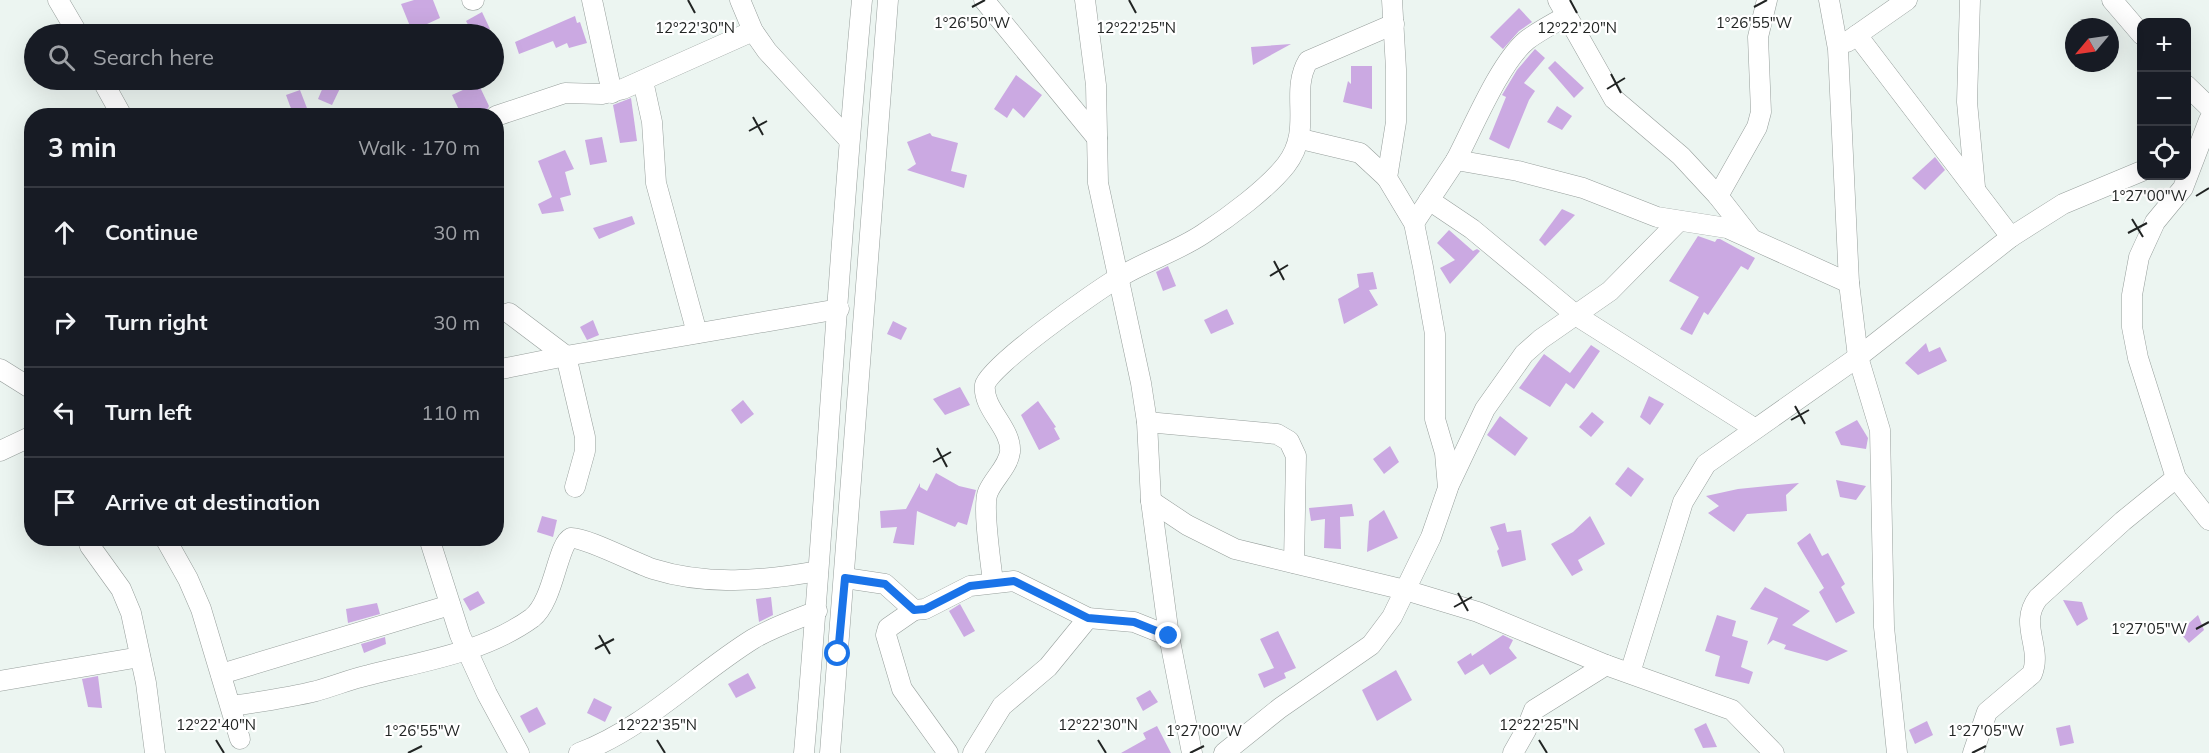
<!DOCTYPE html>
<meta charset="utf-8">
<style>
body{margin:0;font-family:Mulish,sans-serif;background:#20242c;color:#f1f3f6}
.controls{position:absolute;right:18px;top:18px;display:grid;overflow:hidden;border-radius:12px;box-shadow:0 6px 24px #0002}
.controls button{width:54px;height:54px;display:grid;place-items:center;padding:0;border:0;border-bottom:2px solid #363941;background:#171b24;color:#f1f3f6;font:30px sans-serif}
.compass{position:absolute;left:2065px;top:18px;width:54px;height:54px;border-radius:50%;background:#171b24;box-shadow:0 6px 24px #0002;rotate:241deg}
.stop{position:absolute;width:18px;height:18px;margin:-14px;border:4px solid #1a73e8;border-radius:50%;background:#fff}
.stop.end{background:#1a73e8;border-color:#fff;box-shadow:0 2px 6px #0008}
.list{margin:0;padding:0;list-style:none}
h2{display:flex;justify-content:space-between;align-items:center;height:78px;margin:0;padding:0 24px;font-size:26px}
h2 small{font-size:20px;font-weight:400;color:#9ea1a6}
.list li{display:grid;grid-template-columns:39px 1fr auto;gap:18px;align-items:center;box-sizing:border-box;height:90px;padding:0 24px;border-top:2px solid #363941}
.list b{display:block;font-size:22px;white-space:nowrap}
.list em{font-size:20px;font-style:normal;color:#9ea1a6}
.icon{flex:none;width:33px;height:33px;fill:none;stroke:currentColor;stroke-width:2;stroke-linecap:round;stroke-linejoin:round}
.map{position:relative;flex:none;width:2209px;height:753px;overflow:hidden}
.search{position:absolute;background:#171b24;box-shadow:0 6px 24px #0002;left:24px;top:24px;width:480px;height:66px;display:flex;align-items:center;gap:15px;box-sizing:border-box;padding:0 21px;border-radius:33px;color:#9ea1a6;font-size:22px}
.panel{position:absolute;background:#171b24;box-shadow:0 6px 24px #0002;left:24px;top:108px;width:480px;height:438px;border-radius:24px}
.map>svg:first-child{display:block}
.building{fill:#cba9e2}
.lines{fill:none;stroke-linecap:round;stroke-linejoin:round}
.minor-casing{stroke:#979f9c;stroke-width:21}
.minor{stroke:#fff;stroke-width:20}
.route{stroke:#1a73e8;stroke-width:8}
.ticks{fill:none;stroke:#212423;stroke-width:2}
.ticks-label{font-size:15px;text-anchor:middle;fill:#212423;stroke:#fff;stroke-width:4.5;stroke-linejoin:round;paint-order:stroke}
</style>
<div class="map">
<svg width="2209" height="753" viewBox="0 0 2209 753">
<rect width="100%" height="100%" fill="#ecf5f1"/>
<g class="building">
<polygon points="414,0 433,0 440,18 412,31 401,4"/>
<polygon points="1519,8 1532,22 1519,31 1503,49 1490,37"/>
<polygon points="482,12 490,29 473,34 466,21"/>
<polygon points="575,16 577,23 580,22 587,43 569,48 567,43 556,48 553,41 519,54 515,42"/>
<polygon points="1291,44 1253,65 1251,47"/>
<polygon points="1535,49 1545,58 1524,83 1535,91 1529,100 1509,149 1489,139 1506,97 1502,95 1517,70"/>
<polygon points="1555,61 1584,88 1574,98 1548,68"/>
<polygon points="1351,66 1372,66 1372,109 1343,102 1348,81 1351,84"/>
<polygon points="1016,75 1042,95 1024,118 1013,108 1007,118 994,109"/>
<polygon points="326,80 344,80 332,105 318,99"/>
<polygon points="478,83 489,106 484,116 462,116 452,95"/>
<polygon points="300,90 310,116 295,116 290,106 286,95"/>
<polygon points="631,98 637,141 620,143 613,105"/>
<polygon points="1557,106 1572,116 1562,130 1547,122"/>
<polygon points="930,133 932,136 958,143 951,171 967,175 964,188 907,170 916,164 907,142"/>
<polygon points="602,137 607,162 590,165 585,140"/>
<polygon points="565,150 574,169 565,172 571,195 560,198 564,211 542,214 538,204 552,197 538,161"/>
<polygon points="1935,157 1945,170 1925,190 1912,178"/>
<polygon points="1562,209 1575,215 1545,246 1539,240"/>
<polygon points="632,216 635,224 599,239 593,228"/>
<polygon points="1449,230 1473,251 1477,249 1480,251 1450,284 1440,268 1455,260 1437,243"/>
<polygon points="1698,236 1715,242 1717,239 1720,239 1755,258 1748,270 1741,266 1708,315 1704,312 1692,335 1680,329 1699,297 1669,281"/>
<polygon points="1168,266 1176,286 1163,291 1156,272"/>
<polygon points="1373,272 1377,289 1369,290 1378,305 1344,324 1338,299 1359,287 1357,274"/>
<polygon points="1227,309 1234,324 1211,334 1204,320"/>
<polygon points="593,320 599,335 587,340 580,327"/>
<polygon points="893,321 907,328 901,340 887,334"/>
<polygon points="1926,343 1929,352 1940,347 1947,361 1918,375 1905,363"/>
<polygon points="1591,345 1600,351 1574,389 1566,383 1550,407 1519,388 1544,354 1570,373"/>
<polygon points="960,387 970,405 945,415 933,399"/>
<polygon points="1649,396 1664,404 1650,425 1640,417"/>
<polygon points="743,400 754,414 741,424 731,410"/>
<polygon points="1038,401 1056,427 1054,428 1060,439 1039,450 1021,415"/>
<polygon points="1592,412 1604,422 1591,437 1579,427"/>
<polygon points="1500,416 1528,438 1515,456 1487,435"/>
<polygon points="1857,420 1868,438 1866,449 1841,445 1835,432"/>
<polygon points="1390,446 1399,462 1384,474 1373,459"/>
<polygon points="1628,467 1644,479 1631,497 1615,484"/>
<polygon points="936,473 959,486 976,490 967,525 958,522 955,527 917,511 914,545 893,543 897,527 881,528 880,511 906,509 920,483 920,487 927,491"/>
<polygon points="1836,480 1866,486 1856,500 1840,497"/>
<polygon points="1799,483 1786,495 1787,511 1747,514 1734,532 1708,513 1719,506 1706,496 1738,489"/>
<polygon points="1352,504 1354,516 1340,517 1341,549 1324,548 1325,519 1311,521 1309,508"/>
<polygon points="1384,510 1398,538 1367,552 1369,521"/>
<polygon points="542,516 557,520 553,537 537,532"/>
<polygon points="1590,516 1605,544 1578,560 1583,570 1572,576 1551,544 1573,532"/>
<polygon points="1505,523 1507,532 1521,530 1526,560 1502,567 1497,551 1499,549 1490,527"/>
<polygon points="1810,533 1822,556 1828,553 1845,584 1841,587 1855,613 1836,623 1819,592 1824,588 1797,543"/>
<polygon points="1765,587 1810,611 1792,625 1848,651 1827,661 1784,649 1786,645 1773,640 1767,645 1778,618 1750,609"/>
<polygon points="478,591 485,603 470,611 463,599"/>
<polygon points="771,597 773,615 759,622 756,599"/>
<polygon points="2063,600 2082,602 2088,619 2077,626"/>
<polygon points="377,603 380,614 348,623 346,609"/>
<polygon points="960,604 975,631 964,637 949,611"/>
<polygon points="1717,615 1736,621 1732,636 1748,641 1741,667 1753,672 1749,684 1715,676 1720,656 1705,651"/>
<polygon points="2198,615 2204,630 2189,643 2179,632"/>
<polygon points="1278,631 1296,668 1284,673 1286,678 1264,688 1258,674 1274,668 1260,639"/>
<polygon points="1503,635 1513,640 1509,648 1517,658 1490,675 1483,664 1465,675 1457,662 1471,653 1472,656"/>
<polygon points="385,637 386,644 364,653 361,644"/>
<polygon points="1396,670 1412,700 1377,721 1362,690"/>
<polygon points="748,673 756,688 736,698 728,684"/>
<polygon points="98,676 102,708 88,707 82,679"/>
<polygon points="1150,690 1158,702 1143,711 1136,698"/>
<polygon points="594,698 612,707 605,722 587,713"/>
<polygon points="537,707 546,724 529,733 520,716"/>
<polygon points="1927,721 1933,735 1915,744 1909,730"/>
<polygon points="1706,723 1717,747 1703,748 1694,729"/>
<polygon points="2070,725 2074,743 2060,746 2056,728"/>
<polygon points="1157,726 1171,753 1121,753 1146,739 1143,733"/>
</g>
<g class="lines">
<g class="minor-casing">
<g id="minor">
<polyline points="58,0 78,34"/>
<polyline points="472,0 474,0"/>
<polyline points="592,0 612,93"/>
<polyline points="740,0 753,31 767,51 849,140"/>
<polyline points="984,0 1097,138"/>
<polyline points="1085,0 1096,85 1098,183 1141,383 1147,422 1151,501 1169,636 1192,753"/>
<polyline points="1558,0 1614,99 1681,156 1718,196 1750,237"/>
<polyline points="1829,0 1838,49 1849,283 1858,357 1880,430 1884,627 1897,753"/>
<polyline points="1970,0 1967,102 1975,187"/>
<polyline points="2112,0 2142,35"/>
<polyline points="1857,35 2011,237 2063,204 2142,171"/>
<polyline points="1847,42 1907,0"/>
<polyline points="102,80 122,116"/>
<polyline points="643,81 652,122 656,183 697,333"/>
<polyline points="2186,85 2209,107"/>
<polyline points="496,116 565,93 602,94 623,89 753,31"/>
<polyline points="2209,120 2183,188 2155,222 2139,257 2132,295 2132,327 2138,358 2176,478 2209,520"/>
<polyline points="1301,139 1360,153 1387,178"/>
<path d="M1456,160C1473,128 1500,62 1527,40C1539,31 1554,23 1567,16"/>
<polyline points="1718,196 1757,127 1761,112 1758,37 1767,0"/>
<polyline points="1429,200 1472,229 1577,316 1754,428"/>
<polyline points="1414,223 1456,160 1518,171 1583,188 1657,217 1727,228 1849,283"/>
<polyline points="509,313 566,356 585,437 585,451 575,487"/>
<polyline points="0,369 32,389"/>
<polyline points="496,370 566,356 839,309"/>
<polyline points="1147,422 1277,434 1289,441 1296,456 1294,563"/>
<polyline points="0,451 32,436"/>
<polyline points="1449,485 1485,409 1524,354 1541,339 1610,291 1679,221"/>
<polyline points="1151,501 1187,525 1235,549 1405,590 1478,612 1606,665 1732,710 1774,753"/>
<polyline points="87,538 90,546 121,589 131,613 146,683 155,753"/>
<polyline points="165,538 188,579 201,609 240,739"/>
<polyline points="429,538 460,635 487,694 519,753"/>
<polyline points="845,578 885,584 914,610 925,609 970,586 1014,581 1088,618 1134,622 1169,636"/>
<path d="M993,582C991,564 982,506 988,492C994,478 1008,467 1010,452C1012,428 982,409 985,385C988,367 1097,290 1118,278C1145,261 1176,252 1203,234C1229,217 1267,189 1286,165C1314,129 1289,93 1308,61L1394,24"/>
<polyline points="914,610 888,628 886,635 902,689 948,753"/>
<polyline points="1630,673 1683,502 1706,464 1858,357 2011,237"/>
<polyline points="221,674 450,605"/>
<polyline points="0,681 140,657"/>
<path d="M231,706C259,702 288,698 316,691C334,686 351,679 369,675C424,661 485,652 532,618C554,601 557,545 571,538C585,537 635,563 653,569C707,586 763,581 818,571"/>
<path d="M579,753C644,729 695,675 753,639C773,627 795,620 817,611"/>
<path d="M804,753C826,502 838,251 862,0"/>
<polyline points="830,753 888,0"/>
<polyline points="973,753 1002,706 1048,667 1088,618"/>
<polyline points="1224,753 1280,708 1371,645 1392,617 1431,537 1448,488 1445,453 1435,419 1435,334 1423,267 1414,223 1387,178 1396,122 1396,69 1392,0"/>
<polyline points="1513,753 1526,730 1534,710 1606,665"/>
<path d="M1973,753L1987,712L2032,674C2043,647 2018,625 2038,598L2123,521L2176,478"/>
</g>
</g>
<use href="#minor" class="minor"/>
</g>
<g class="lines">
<polyline class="route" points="838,654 845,578 885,584 914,610 925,609 970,586 1014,581 1088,618 1134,622 1169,636"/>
</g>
<path class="ticks" d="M688,0L695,13M1129,0L1136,13M1570,0L1577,13M972,7L985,0M1754,7L1767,0M1611,74L1621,93M1607,89L1625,78M753,117L763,135M749,131L767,121M2196,196L2209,188M2132,219L2143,237M2128,233L2147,223M1274,261L1284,280M1270,276L1288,265M1795,406L1805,424M1791,420L1809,410M937,448L947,467M933,462L951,452M1458,593L1468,611M1454,607L1472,597M2196,629L2209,622M599,635L610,654M595,649L614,639M216,740L224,753M657,740L665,753M1098,740L1106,753M1539,740L1547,753M408,753L422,746M1190,753L1204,746M1972,753L1986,746"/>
<g class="ticks-label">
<text x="1754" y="28">1°26'55"W</text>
<text x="972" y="28">1°26'50"W</text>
<text x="695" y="33">12°22'30"N</text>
<text x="1136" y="33">12°22'25"N</text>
<text x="1577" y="33">12°22'20"N</text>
<text x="2149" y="201">1°27'00"W</text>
<text x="2149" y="634">1°27'05"W</text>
<text x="216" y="730">12°22'40"N</text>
<text x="657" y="730">12°22'35"N</text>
<text x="1098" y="730">12°22'30"N</text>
<text x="1539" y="730">12°22'25"N</text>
<text x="422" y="736">1°26'55"W</text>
<text x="1204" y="736">1°27'00"W</text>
<text x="1986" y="736">1°27'05"W</text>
</g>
</svg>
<div class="controls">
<button>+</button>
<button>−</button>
<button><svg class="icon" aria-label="locate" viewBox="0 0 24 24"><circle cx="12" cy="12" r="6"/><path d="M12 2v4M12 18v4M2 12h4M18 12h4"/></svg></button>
</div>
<svg class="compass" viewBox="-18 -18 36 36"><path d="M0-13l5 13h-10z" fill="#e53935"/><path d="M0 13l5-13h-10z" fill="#9ea1a6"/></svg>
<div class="stop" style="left:838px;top:654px"></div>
<div class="stop end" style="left:1169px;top:636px"></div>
<div class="search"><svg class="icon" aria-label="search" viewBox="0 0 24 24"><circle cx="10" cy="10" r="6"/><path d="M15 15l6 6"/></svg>Search here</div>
<section class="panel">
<h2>3 min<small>Walk · 170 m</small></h2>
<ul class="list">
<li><svg class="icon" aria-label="ahead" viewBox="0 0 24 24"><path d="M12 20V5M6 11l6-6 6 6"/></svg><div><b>Continue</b></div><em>30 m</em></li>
<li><svg class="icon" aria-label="right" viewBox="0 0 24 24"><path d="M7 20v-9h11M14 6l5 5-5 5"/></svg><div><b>Turn right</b></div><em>30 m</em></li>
<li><svg class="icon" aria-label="left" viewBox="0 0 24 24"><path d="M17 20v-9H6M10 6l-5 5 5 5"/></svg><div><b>Turn left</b></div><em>110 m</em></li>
<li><svg class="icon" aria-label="arrive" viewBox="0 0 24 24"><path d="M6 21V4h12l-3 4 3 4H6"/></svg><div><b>Arrive at destination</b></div></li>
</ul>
</section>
</div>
